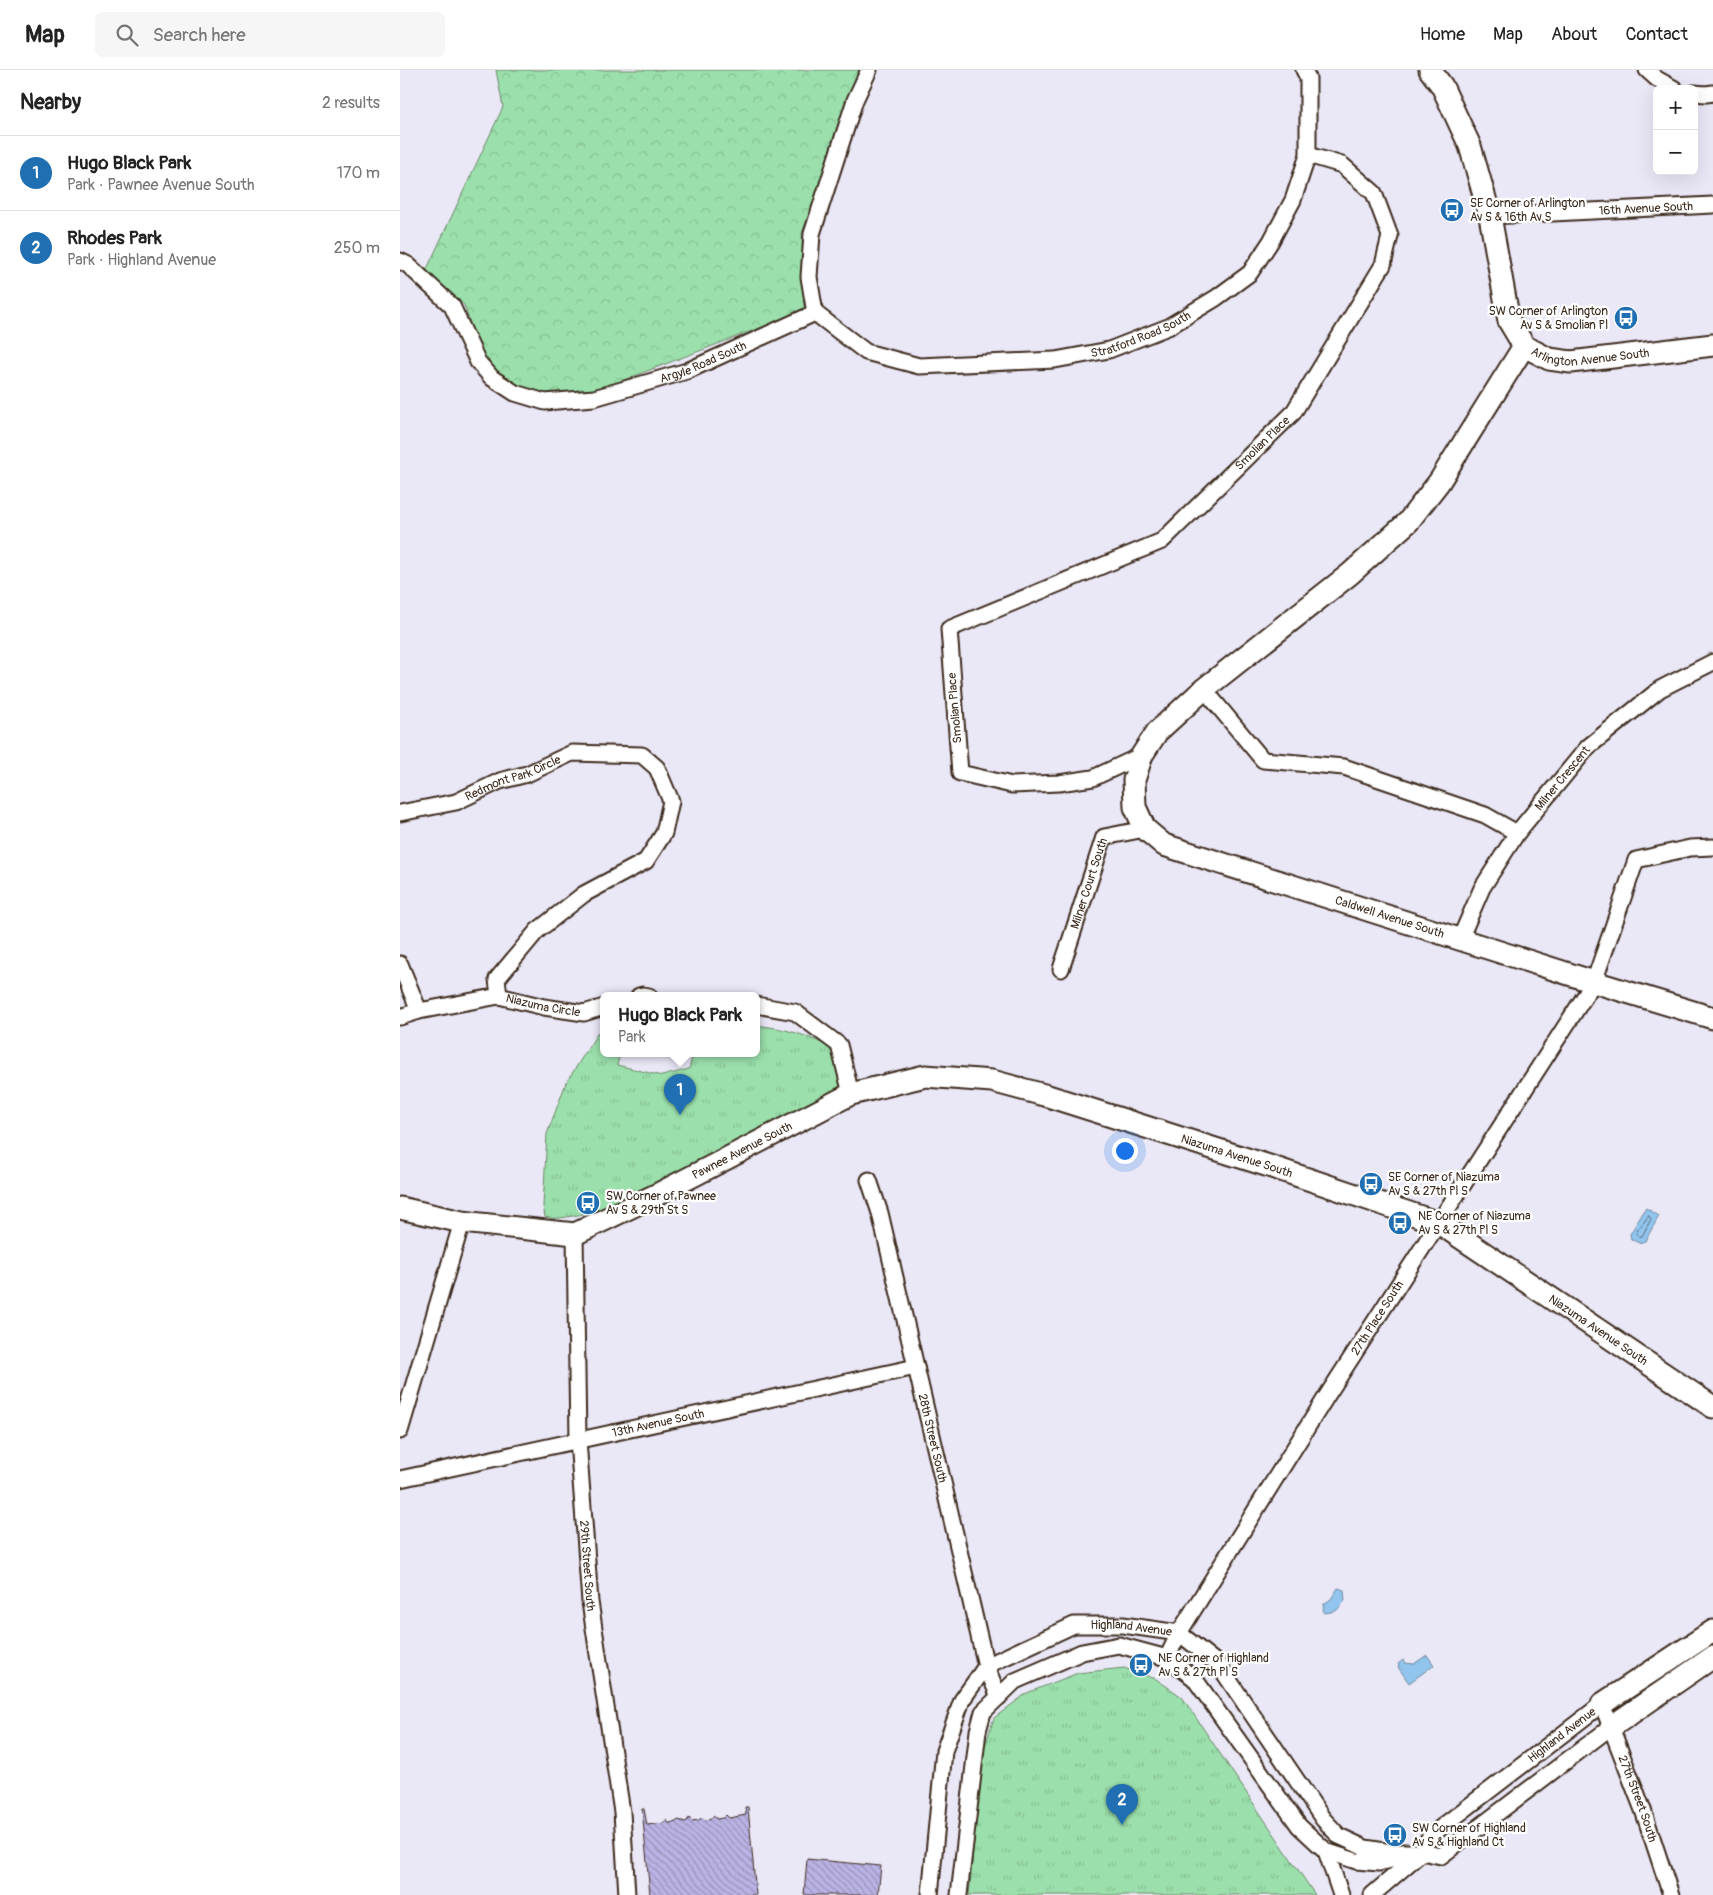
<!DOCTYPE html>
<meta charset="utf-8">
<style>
body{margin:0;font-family:Pangolin,sans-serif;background:#f6f6f6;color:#222}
.controls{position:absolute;right:15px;top:15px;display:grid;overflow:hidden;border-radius:8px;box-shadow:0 5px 20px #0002}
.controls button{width:45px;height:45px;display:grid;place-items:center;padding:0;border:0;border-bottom:1px solid #e0e0e0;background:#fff;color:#222;font:25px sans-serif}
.you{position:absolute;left:724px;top:1080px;width:18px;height:18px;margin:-12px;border:4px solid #fff;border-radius:50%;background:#1a73e8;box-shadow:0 0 0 8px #1a73e833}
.badge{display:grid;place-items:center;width:32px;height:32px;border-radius:50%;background:#1f6fb2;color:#fff;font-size:16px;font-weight:700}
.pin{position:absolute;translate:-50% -41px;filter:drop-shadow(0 1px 2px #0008)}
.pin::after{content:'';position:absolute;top:26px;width:18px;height:15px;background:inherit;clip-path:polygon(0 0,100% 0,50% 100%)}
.popup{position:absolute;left:200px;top:922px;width:160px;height:65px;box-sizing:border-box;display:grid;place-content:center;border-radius:8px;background:#fff;filter:drop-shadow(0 1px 4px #0005);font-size:16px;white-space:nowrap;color:#767676}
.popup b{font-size:19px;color:#222}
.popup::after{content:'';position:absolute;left:50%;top:100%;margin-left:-10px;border:10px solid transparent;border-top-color:#fff}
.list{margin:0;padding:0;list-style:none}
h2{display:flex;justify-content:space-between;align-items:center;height:65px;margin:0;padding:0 20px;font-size:21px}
h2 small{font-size:16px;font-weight:400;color:#767676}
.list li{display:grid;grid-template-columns:32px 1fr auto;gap:15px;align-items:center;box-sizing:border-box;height:75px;padding:0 20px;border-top:1px solid #e0e0e0}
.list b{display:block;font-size:19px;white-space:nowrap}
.list p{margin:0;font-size:16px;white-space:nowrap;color:#767676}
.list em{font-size:16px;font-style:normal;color:#767676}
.icon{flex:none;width:28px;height:28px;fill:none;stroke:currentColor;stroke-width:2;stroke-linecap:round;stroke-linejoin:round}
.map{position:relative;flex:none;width:1313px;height:1825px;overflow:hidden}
header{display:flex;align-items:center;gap:30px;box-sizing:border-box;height:70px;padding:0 25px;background:#fff;border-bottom:1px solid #e0e0e0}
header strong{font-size:24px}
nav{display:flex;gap:28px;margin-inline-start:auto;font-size:18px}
.search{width:350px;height:45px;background:#f6f6f6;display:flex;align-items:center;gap:12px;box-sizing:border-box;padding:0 18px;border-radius:8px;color:#767676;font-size:19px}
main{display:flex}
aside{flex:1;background:#fff}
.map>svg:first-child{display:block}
.forest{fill:url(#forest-crowns);stroke:#6b8565}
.park{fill:url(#park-tufts);stroke:#6b8565}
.water{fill:#91c5ee;stroke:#6f879b}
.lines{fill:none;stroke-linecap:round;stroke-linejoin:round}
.shore{stroke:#5d6871;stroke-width:1}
.building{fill:url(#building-back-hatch);stroke:#3b2a1e}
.street-casing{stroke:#3b2a1e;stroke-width:19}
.secondary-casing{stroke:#3b2a1e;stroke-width:25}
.street{stroke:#fff;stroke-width:15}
.secondary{stroke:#fff;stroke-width:21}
.labels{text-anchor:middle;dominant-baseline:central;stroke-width:4.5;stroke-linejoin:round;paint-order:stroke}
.poi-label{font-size:12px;fill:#3b2a1e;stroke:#fff;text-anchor:start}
.street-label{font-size:12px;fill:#3b2a1e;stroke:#fff}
</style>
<header>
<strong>Map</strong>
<div class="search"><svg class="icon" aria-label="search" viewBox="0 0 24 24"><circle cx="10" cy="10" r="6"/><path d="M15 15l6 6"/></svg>Search here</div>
<nav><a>Home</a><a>Map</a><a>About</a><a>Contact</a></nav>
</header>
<main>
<aside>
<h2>Nearby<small>2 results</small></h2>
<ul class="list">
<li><span class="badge">1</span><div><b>Hugo Black Park</b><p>Park · Pawnee Avenue South</p></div><em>170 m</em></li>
<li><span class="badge">2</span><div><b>Rhodes Park</b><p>Park · Highland Avenue</p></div><em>250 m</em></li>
</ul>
</aside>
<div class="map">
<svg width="1313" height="1825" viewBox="0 0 1313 1825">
<defs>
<pattern id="forest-crowns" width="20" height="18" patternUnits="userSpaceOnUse" patternTransform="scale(1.25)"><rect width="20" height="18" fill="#9be0ac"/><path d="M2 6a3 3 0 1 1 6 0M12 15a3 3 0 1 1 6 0" fill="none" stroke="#86c094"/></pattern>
<pattern id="park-tufts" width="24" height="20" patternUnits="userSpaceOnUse" patternTransform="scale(1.25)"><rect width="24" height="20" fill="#9be0ac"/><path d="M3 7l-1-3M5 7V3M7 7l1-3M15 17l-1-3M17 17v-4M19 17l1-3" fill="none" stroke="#86c094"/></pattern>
<pattern id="building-back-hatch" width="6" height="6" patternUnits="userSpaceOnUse" patternTransform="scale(1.25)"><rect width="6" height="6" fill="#bab3e5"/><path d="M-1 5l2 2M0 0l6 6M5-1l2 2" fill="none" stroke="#9892b9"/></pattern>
</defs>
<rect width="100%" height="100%" fill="#eae8f7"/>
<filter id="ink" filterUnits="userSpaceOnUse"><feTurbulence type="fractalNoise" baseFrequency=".02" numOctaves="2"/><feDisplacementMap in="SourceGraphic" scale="10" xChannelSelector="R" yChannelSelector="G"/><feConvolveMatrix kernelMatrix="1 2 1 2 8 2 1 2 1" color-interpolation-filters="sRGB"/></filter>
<g filter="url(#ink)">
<polygon class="forest" points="96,0 462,0 402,163 404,241 187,324 142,325 106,312 82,289 64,235 26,201 103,37"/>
<g class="park">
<path d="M204,953V984H220L217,995L262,1006L289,999L293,984H356V955C387,959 406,964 433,979L437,989L443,1023L206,1138C193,1141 157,1152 145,1147L143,1136L147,1064L166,1013Z"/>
<polygon points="724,1598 756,1609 782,1627 915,1825 569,1825 582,1685 594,1648 627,1623 678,1603"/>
</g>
<g class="water">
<polygon points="1246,1138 1259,1146 1245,1171 1239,1173 1231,1169 1230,1164"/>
<polygon points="938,1518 944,1520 945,1531 936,1541 925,1543 923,1540 924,1534 931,1529"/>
<polygon points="1027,1585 1034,1595 1009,1613 998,1597 999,1596 998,1594 1003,1590 1005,1593 1014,1594"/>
</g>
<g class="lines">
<polygon class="shore" points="1249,1146 1251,1149 1242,1166 1239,1167 1236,1163"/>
</g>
<g class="building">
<polygon points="345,1737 348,1737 356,1825 250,1825 242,1739 244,1739 247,1755 264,1753 266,1750 269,1753 276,1752 278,1750 286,1752 289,1748 292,1751 299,1750 302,1747 305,1750 311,1749 313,1746 317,1749 323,1748 326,1745 329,1748 346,1745"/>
<polygon points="407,1789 481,1796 478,1825 404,1825"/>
</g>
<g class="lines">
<g class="street-casing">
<g id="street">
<polyline points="1247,0 1257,9 1275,19"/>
<polyline points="1294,23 1306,24 1313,23"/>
<path id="s1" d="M1090,146L1313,135"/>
<path id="s2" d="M0,191L8,195L52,236L78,292L92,308L115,323L145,332L194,328L287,301L415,243"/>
<path id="s3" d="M415,243L466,282L519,296L655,290L709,280L768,257L816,228L850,203L871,171L893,130L908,85V8L904,0"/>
<polyline points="415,243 409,207 412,164 455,30 469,0"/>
<polyline points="804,619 863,690 944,697 1085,745 1117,763"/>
<path id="s4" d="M742,685L693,708L659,713L612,715L560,703L549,559L762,471L893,343L983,195L990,166L974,123L942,95L908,85"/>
<path id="s5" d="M0,743L56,732L100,711L127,704L172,683L242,685L257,698L271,731L264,763L246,791L184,824L137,861L97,909L99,926L144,937L184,943L204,937"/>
<path id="s6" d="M1060,869L1082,818L1117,763L1188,677L1260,619L1313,592"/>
<polyline points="0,894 19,941 0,947"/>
<path id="s7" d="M661,899L704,767L745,759"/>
<polyline points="239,926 243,925 249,926"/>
<polyline points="356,935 395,942 439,975 451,1024"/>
<polyline points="19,941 99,926"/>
<path id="s8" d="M469,1110L480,1143L586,1596L599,1627"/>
<path id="s9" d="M175,1164L178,1370L190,1532L222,1742L227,1825"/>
<polyline points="0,1361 62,1152"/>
<path id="s10" d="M0,1409L516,1297"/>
<path id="s11" d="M767,1588L779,1563L928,1324L1194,912L1236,790L1290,778L1313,777"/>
<polyline points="926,1781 941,1825"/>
<path id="s12" d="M530,1825L544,1681L562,1630L586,1596L674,1555H723L779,1563L818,1594L923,1749L939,1766L965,1778L991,1782H1022L1041,1786L1211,1657"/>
<polyline points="559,1825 578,1661 583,1642 615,1611 682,1582 719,1575 767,1588 794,1608 899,1756 926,1781 956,1791 979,1793 1003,1787"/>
<path id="s13" d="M972,1825L1022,1782L1030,1766L1202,1634L1243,1740L1271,1825"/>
</g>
</g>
<g class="secondary-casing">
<g id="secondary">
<path id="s14" d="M1030,0L1042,16L1070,76L1090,146L1109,251L1124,276L1149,289L1171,292L1313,275"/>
<path id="s15" d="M1124,276L1039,412L1008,452L950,504L804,619L757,662L742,685L734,710L735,737L745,759L764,775L1194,912L1313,948"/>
<path id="s16" d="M0,1138L62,1152L175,1164L258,1124L451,1024L525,1006L592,1011L648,1026L869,1096L1039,1153L1313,1337"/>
<polyline points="1202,1634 1313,1561"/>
<polyline points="1211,1657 1313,1587"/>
</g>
</g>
<use href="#street" class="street"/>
<use href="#secondary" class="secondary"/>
</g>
</g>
<defs>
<g id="bus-disc" transform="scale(1.25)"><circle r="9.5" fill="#1f6fb2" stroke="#fff"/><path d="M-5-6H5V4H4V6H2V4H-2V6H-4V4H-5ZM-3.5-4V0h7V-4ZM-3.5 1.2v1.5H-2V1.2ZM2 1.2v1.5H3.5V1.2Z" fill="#fff"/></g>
</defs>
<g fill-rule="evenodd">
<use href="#bus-disc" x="1052" y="140"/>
<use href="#bus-disc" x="1226" y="248"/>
<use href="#bus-disc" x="971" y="1114"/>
<use href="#bus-disc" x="188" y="1133"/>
<use href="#bus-disc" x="1000" y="1153"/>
<use href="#bus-disc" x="741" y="1595"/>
<use href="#bus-disc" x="995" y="1765"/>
</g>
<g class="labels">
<g class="poi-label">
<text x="1070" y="133">SE Corner of Arlington<tspan x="1070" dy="14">Av S &amp; 16th Av S</tspan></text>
<text x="1208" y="241" text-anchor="end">SW Corner of Arlington<tspan x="1208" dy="14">Av S &amp; Smolian Pl</tspan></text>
<text x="988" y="1107">SE Corner of Niazuma<tspan x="988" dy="14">Av S &amp; 27th Pl S</tspan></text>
<text x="206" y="1126">SW Corner of Pawnee<tspan x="206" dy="14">Av S &amp; 29th St S</tspan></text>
<text x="1018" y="1146">NE Corner of Niazuma<tspan x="1018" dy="14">Av S &amp; 27th Pl S</tspan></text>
<text x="758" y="1588">NE Corner of Highland<tspan x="758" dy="14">Av S &amp; 27th Pl S</tspan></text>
<text x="1012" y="1758">SW Corner of Highland<tspan x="1012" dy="14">Av S &amp; Highland Ct</tspan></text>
</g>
<g class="street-label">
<text stroke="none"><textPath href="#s1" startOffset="156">16th Avenue South</textPath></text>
<text stroke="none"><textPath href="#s3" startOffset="345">Stratford Road South</textPath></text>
<text stroke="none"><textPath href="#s14" startOffset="364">Arlington Avenue South</textPath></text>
<text stroke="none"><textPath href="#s2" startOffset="375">Argyle Road South</textPath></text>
<text stroke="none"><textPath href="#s4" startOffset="704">Smolian Place</textPath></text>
<text transform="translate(555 638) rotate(-95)">Smolian Place</text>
<text stroke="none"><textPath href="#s5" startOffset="119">Redmont Park Circle</textPath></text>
<text stroke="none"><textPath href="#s6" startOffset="192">Milner Crescent</textPath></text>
<text stroke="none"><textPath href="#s7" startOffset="90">Milner Court South</textPath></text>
<text stroke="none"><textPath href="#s15" startOffset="905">Caldwell Avenue South</textPath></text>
<text stroke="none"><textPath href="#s5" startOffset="630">Niazuma Circle</textPath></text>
<text stroke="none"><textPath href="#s16" startOffset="364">Pawnee Avenue South</textPath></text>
<text stroke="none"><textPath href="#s16" startOffset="886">Niazuma Avenue South</textPath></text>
<text stroke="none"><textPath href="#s11" startOffset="400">27th Place South</textPath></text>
<text stroke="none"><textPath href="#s16" startOffset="1291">Niazuma Avenue South</textPath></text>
<text stroke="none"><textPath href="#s10" startOffset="264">13th Avenue South</textPath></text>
<text stroke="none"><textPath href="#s8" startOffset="266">28th Street South</textPath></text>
<text stroke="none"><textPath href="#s9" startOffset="332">29th Street South</textPath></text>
<text stroke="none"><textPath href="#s12" startOffset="395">Highland Avenue</textPath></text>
<text stroke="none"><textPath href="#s13" startOffset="250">Highland Avenue</textPath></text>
<text stroke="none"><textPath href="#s13" startOffset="402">27th Street South</textPath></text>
</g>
</g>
</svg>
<div class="controls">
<button>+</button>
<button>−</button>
</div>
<div class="you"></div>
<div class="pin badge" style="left:280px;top:1045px">1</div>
<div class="popup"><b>Hugo Black Park</b>Park</div>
<div class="pin badge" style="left:722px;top:1755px">2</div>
</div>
</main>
